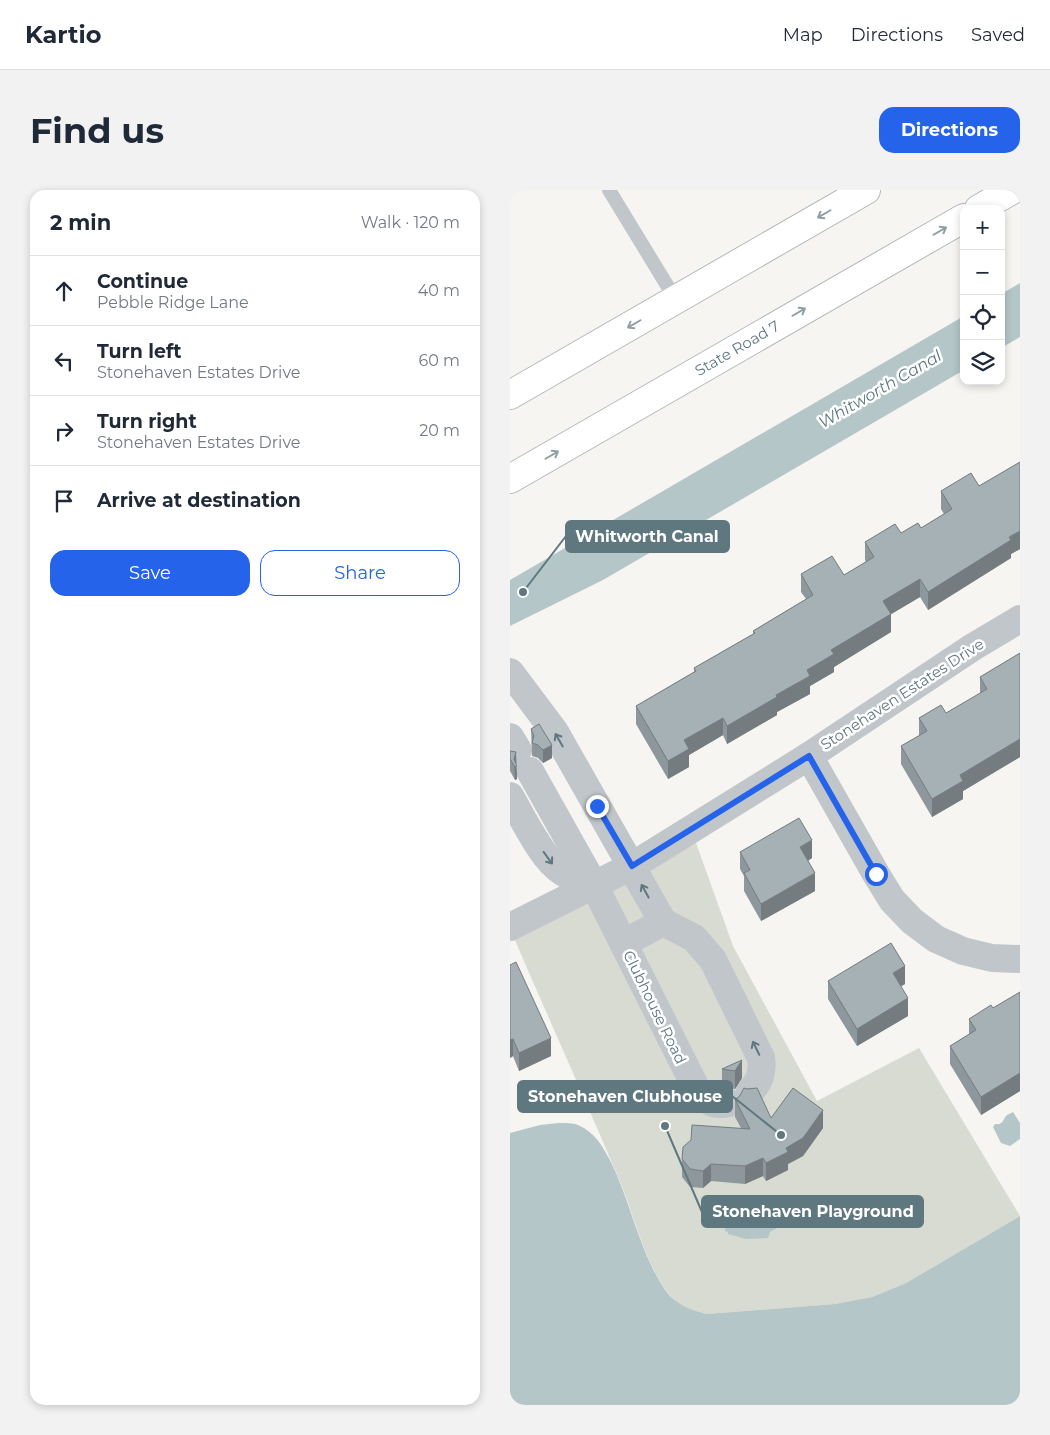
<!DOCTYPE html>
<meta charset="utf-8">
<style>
body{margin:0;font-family:Montserrat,sans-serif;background:#f2f2f3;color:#1f2937}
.controls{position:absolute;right:15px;top:15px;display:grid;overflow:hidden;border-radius:10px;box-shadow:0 2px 8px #0003}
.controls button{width:45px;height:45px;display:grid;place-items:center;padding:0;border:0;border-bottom:1px solid #e0e1e3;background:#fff;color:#1f2937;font:25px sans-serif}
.stop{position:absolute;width:15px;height:15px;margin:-11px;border:4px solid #2563eb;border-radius:50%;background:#fff}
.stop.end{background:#2563eb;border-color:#fff;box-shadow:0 1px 5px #0008}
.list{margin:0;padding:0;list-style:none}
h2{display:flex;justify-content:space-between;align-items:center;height:65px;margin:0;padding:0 20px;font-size:21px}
h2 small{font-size:16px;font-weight:400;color:#747a83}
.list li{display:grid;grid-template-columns:32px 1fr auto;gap:15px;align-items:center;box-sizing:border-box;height:70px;padding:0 20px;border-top:1px solid #e0e1e3}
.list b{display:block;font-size:19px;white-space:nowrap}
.list p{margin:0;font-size:16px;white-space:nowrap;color:#747a83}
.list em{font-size:16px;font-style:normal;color:#747a83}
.actions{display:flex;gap:10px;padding:15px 20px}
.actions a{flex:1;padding:11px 0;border:1px solid #2563eb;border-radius:15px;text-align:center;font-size:18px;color:#2563eb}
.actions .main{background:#2563eb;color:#fff}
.icon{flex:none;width:28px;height:28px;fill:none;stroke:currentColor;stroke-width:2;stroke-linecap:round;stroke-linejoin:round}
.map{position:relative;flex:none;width:510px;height:1215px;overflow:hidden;border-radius:15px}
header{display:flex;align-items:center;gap:30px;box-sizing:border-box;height:70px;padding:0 25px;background:#fff;border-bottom:1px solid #e0e1e3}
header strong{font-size:24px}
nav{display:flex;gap:28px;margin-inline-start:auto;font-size:18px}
.intro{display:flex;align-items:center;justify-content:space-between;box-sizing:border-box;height:120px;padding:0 30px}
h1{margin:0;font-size:35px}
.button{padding:12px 22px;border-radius:15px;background:#2563eb;color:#fff;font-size:18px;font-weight:700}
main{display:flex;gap:30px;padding:0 30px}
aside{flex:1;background:#fff;border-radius:15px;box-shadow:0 2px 8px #0003}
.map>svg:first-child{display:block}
.green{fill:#d7dbd1}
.water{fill:#b5c6c8}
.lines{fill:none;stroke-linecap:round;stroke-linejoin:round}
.primary-casing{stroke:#b1b8bb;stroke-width:30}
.lane{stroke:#c0c6c9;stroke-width:14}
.street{stroke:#c0c6c9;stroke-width:28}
.primary{stroke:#fff;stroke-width:28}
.wall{fill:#8e989c}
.shaded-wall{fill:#747c7f}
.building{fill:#a5b1b5;stroke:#747c7f}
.oneway{stroke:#8fa0a5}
.oneway2{stroke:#5f777f}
.route{stroke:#2563eb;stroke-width:6}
.labels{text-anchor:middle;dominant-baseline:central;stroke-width:5;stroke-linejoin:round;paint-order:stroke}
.street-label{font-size:15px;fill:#5f777f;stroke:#fff}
.water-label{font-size:16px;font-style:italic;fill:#5a787b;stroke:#fff}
.leader{fill:none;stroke:#5f777f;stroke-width:2}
.callout-dot{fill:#5f777f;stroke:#fff;stroke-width:2}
.callout{fill:#5f777f;stroke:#5f777f;stroke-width:2}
.callout-label{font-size:16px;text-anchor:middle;font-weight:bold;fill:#fff}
</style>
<header>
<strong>Kartio</strong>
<nav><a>Map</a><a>Directions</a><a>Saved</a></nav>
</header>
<div class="intro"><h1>Find us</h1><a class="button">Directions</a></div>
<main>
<aside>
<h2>2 min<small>Walk · 120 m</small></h2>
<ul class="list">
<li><svg class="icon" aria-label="ahead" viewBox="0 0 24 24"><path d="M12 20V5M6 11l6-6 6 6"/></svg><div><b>Continue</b><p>Pebble Ridge Lane</p></div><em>40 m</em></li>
<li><svg class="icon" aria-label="left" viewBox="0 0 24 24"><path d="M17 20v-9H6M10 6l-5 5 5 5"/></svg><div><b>Turn left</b><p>Stonehaven Estates Drive</p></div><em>60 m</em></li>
<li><svg class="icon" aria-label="right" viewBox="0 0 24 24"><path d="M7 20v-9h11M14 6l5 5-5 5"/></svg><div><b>Turn right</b><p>Stonehaven Estates Drive</p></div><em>20 m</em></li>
<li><svg class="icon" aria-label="arrive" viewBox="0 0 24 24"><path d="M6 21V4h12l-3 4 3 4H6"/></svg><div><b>Arrive at destination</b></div></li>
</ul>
<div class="actions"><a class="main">Save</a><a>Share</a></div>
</aside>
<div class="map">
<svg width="510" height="1215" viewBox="0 0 510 1215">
<rect width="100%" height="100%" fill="#f6f5f2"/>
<path class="green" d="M181,639L223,756L307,911L409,858L510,1026L396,1093L362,1107L325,1114L197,1124C182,1121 167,1116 158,1103C133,1069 125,1027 109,989C73,905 36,822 0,739Z"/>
<g class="water">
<polygon points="510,93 510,147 491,158 491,104"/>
<polygon points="454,126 454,180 93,390 0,436 0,390"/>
<path d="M503,922L510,933V949L500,956L491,953L483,937L485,934C494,935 492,930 497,925Z"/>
<path d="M49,933C55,933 63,933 68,935C85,942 93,957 101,972C118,1007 126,1045 143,1079C148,1088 153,1098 160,1106C170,1116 183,1121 197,1124L325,1114L362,1107L396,1093L510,1026V1215H0V943L30,935Z"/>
<polygon points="252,1006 268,1010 268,1013 271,1014 269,1037 260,1042 258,1048 236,1049 218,1044 218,1042 215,1041 217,1009 231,1010 232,1007"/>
</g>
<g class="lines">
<g class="primary-casing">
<g id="primary">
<polyline points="469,19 502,0"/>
<polyline points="0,205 356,0"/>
<polyline points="0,289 454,28"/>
</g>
</g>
<polyline class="lane" points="99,0 166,110"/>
<g class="street">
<path d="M0,482L45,542L153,732L184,748L203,770L251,868C253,882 250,892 240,902"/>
<polyline points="0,547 8,560"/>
<polyline points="299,566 366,684 382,710 402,731 426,749 453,761 482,768 510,769"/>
<path d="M20,581L84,695L186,898C196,910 202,917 219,913"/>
<path d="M0,606C11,625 29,662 45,676C55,686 71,691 84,695"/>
<polyline points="0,737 122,676 299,566 463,457 510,429"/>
<polyline points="114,753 153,732"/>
</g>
<use href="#primary" class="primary"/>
</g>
<g class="wall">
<polygon points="510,272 510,359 501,364 501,368 418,420 410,407 381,424 381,442 324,477 324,482 300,496 300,504 267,522 267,525 217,554 213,545 179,565 179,577 158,589 126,534 126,516 184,482 184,478 243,444 243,441 296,409 291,402 291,384 334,385 356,372 355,370 355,352 411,338 434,324 431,319 431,301 469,296"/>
<polygon points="510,463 510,567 453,601 453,609 422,627 391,574 391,556 409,546 409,528 436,523 470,504 470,487"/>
<polygon points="21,539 42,568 33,573 28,568 22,566"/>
<polygon points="0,561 6,574 7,589 5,590 0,581"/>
<polygon points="230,662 302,668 298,671 305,701 251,731 234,701 234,686 230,679"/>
<polygon points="0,775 41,866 9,881 3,866 0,868"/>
<polygon points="318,791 395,794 391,796 398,826 347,856 318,809"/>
<polygon points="510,802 510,901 471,925 440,874 440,856 459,844 459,829 483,818"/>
<polygon points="232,870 232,888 225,899 212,897 212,879"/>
<polygon points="225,909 261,928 313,938 293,966 278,974 278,980 256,991 253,986 235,994 201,991 193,998 180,997 172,987 172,969 231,938 225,927"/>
</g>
<g class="shaded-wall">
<polygon points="510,341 510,359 501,364 501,368 418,420 418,402"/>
<polygon points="410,389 410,407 373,429 373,411"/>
<polygon points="381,424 381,442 324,477 324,482 300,496 300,504 267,522 267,525 217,554 217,536 297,480 321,460"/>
<polygon points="213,528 213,545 179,565 179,577 158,589 158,571 174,550"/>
<polygon points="510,549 510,567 453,601 453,609 422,627 422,609 450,585"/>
<polygon points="42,555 42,568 33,573 33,560"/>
<polygon points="6,562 7,589 5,590 4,569"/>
<polygon points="302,650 302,668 290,675 290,657"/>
<polygon points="305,683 305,701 251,731 251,714"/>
<polygon points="395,776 395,794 383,801 383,783"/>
<polygon points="398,808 398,826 347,856 347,839"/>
<polygon points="41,848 41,866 9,881 9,863"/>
<polygon points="3,849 3,866 0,868 0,850"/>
<polygon points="232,870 232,888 225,899 225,881"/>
<polygon points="510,883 510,901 471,925 471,907"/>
<polygon points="313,920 313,938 293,966 278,974 278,980 256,991 256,973 276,958"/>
<polygon points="253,968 253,986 235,994 235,976"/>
<polygon points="201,974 201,991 193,998 193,981"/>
</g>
<g class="building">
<polygon points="510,272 510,341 499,347 501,350 418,402 410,389 373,411 381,424 321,460 324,464 297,480 300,486 266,505 267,507 217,536 213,528 174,550 179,559 158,571 126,516 186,481 184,478 245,443 243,441 303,405 291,384 322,366 334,385 364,367 355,352 385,334 391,343 408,333 411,338 442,319 431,301 461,283 469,296"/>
<polygon points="510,463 510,549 450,585 453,591 422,609 391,556 417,541 409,528 431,515 436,523 477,499 470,487"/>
<polygon points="29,534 42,555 33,560 28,555 22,553 24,546 21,539"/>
<polygon points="0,561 6,562 4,569 7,576 5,577 0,569"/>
<polygon points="289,628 302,650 290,657 305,683 251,714 234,683 240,680 230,662"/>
<polygon points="381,753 395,776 383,783 398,808 347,839 318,791"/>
<polygon points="6,772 41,848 9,863 3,849 0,850 0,775"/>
<polygon points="510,802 510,883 471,907 440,856 466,840 459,829 481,815 483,818"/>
<polygon points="232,870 225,881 212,879"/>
<polygon points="234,898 237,899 247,898 261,928 283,898 313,920 293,948 276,958 278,962 256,973 253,968 235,976 201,974 193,981 180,979 172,969 173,957 181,950 182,935 240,939 225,909 229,907"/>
</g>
<defs><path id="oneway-shaft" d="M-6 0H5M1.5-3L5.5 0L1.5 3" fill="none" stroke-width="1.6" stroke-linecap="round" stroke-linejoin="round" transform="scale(1.25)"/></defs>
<g class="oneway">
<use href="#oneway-shaft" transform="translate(314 24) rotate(150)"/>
<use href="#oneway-shaft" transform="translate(430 41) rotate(-30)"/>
<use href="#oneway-shaft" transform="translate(289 122) rotate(-30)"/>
<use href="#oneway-shaft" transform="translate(124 134) rotate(150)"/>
<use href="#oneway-shaft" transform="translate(42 265) rotate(-30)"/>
</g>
<g class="oneway2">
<use href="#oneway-shaft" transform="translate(49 550) rotate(-120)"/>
<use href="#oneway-shaft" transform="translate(38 668) rotate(54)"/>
<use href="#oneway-shaft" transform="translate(135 701) rotate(-119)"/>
<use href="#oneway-shaft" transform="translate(246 858) rotate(-116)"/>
</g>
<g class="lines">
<polyline class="route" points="87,616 122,676 299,566 366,684"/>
</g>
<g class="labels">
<g class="street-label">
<text transform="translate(227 158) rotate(-30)">State Road 7</text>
<text transform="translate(392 504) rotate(-33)">Stonehaven Estates Drive</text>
<text transform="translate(145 817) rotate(64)">Clubhouse Road</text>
</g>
<g class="water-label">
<text transform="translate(370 199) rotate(-30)">Whitworth Canal</text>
</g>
</g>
<path class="leader" d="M13 402L56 346M271 945L222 906M155 936L192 1022"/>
<g class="callout-dot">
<circle cx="13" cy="402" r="5"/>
<circle cx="271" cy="945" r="5"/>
<circle cx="155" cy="936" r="5"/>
</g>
<g class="callout">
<rect x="56" y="331" width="163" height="31" rx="5"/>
<rect x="8" y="891" width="214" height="31" rx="5"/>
<rect x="192" y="1006" width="221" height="31" rx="5"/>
</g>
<g class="callout-label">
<text x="137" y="352">Whitworth Canal</text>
<text x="115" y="912">Stonehaven Clubhouse</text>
<text x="303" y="1027">Stonehaven Playground</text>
</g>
</svg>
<div class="controls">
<button>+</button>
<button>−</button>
<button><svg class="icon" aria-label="locate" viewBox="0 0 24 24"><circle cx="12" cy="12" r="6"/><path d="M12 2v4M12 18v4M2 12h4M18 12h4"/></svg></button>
<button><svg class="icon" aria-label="layers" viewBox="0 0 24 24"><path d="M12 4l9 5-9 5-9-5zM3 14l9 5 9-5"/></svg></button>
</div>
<div class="stop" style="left:366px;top:684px"></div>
<div class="stop end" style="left:87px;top:616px"></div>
</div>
</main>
